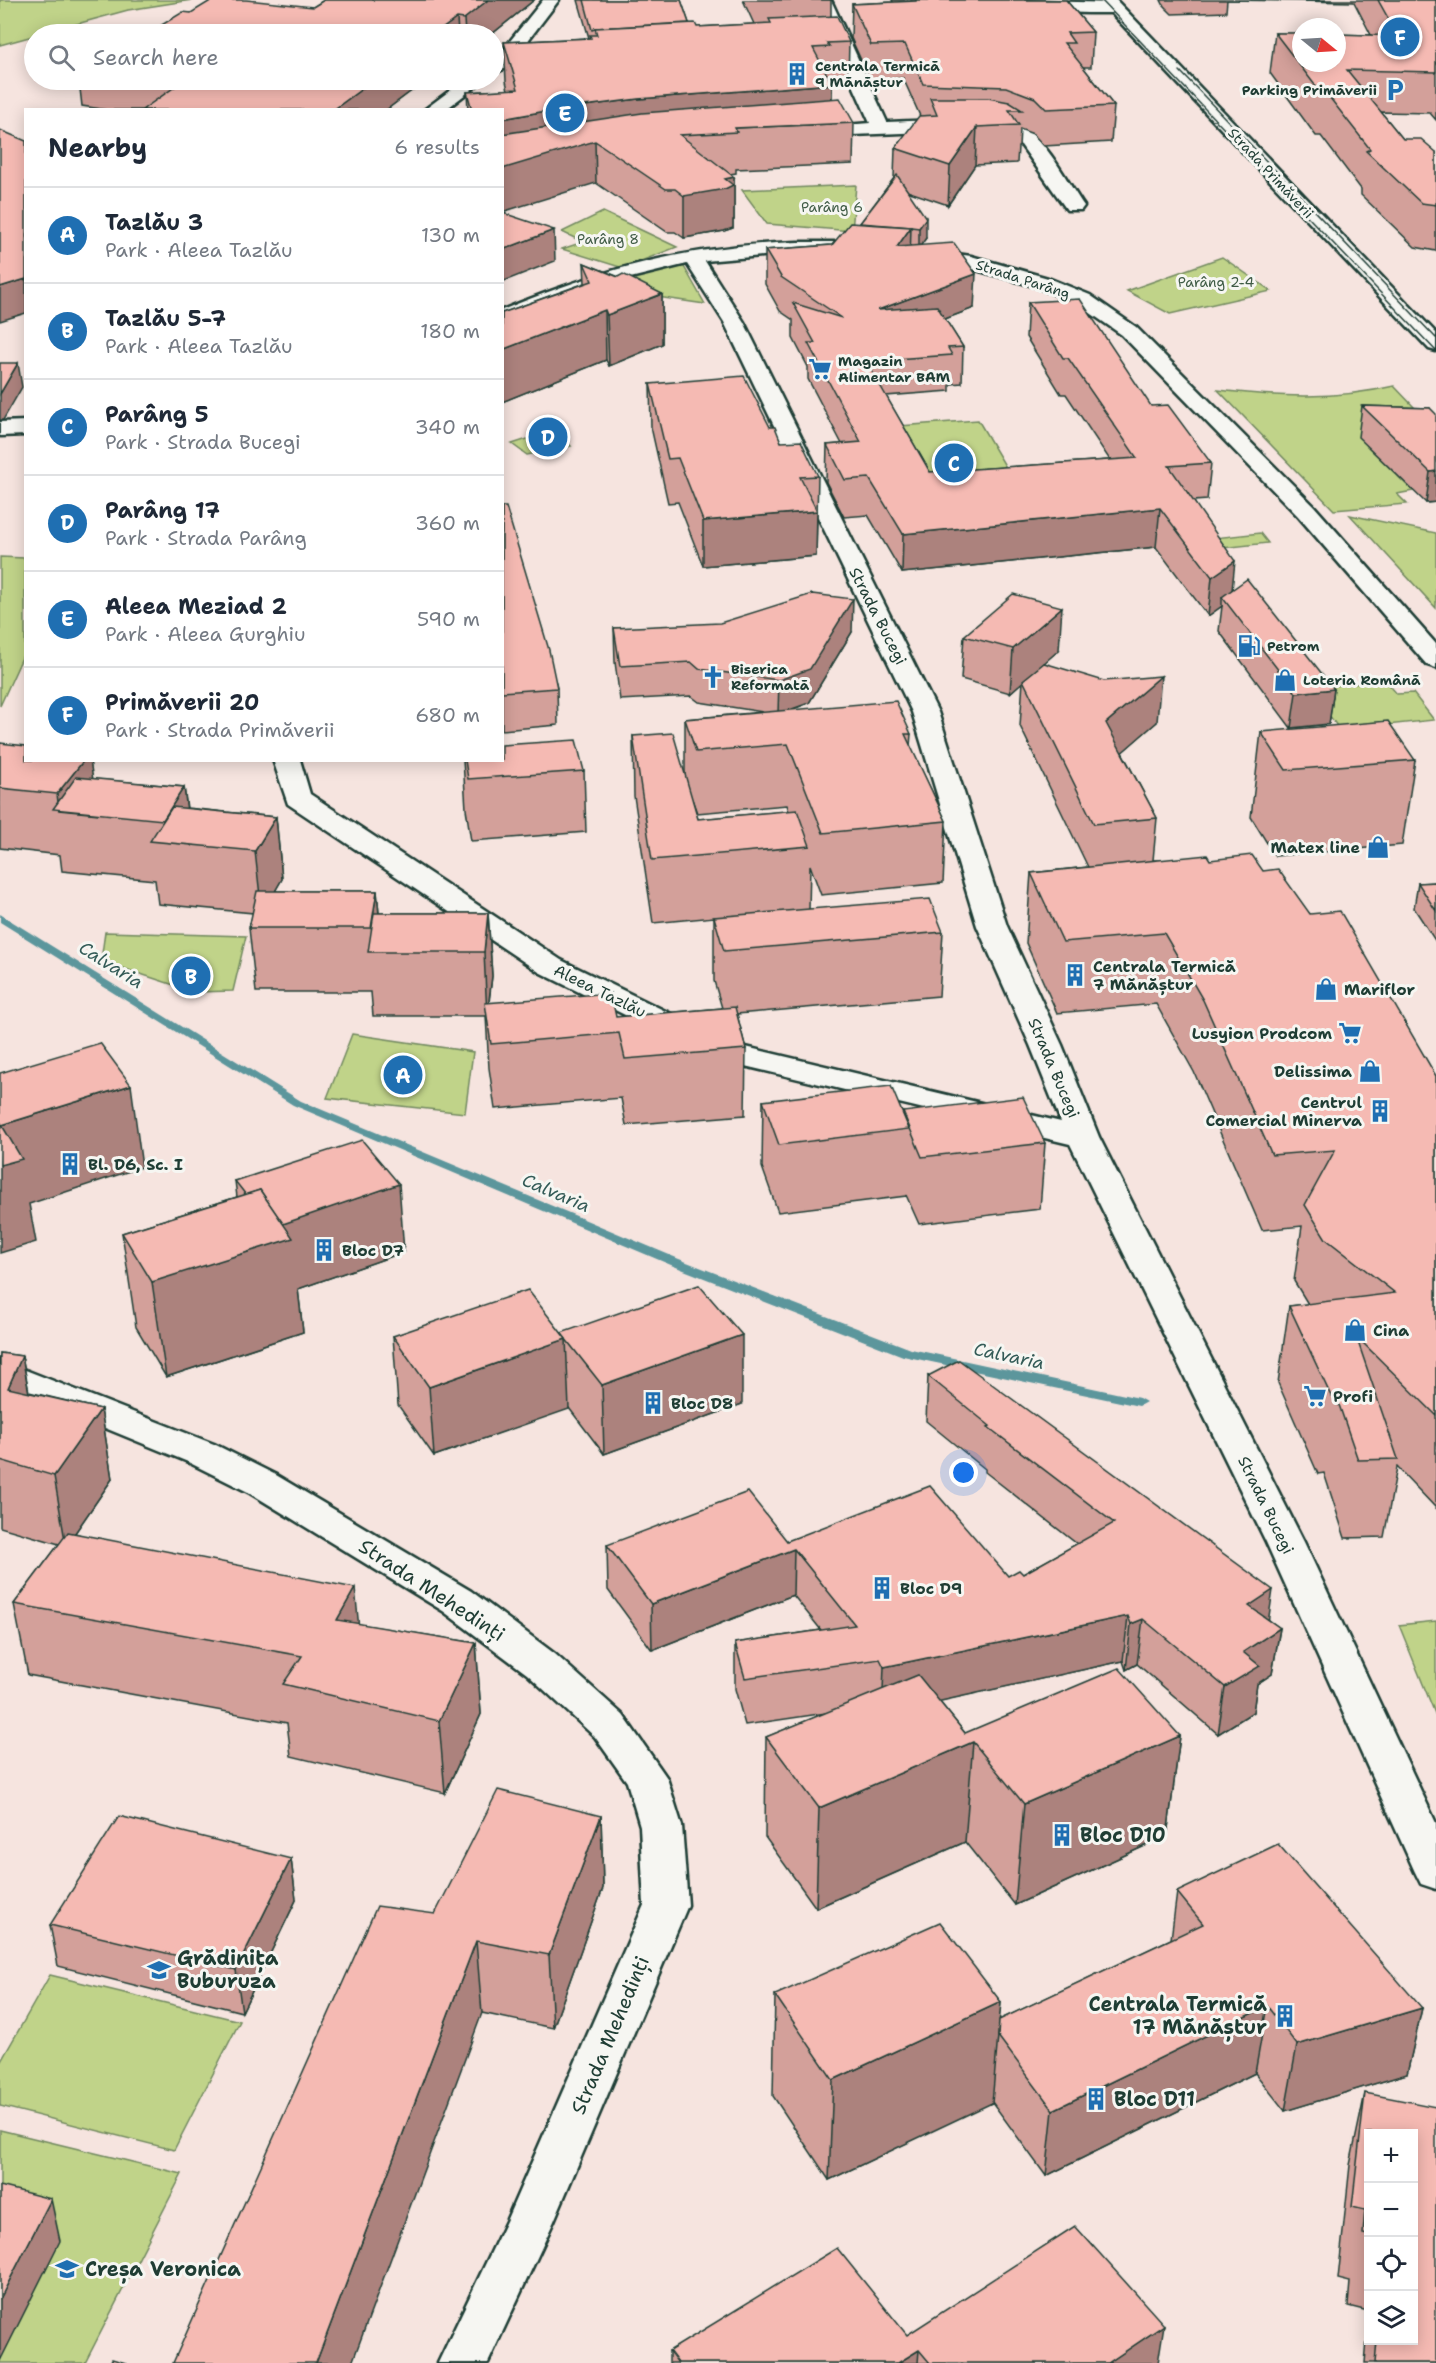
<!DOCTYPE html>
<meta charset="utf-8">
<style>
body{margin:0;font-family:"Shantell Sans",sans-serif;background:#f2f2f3;color:#1f2937}
.controls{position:absolute;right:18px;bottom:18px;display:grid;overflow:hidden;border-radius:0px;box-shadow:0 3px 15px #0003}
.controls button{width:54px;height:54px;display:grid;place-items:center;padding:0;border:0;border-bottom:2px solid #e0e1e3;background:#fff;color:#1f2937;font:30px sans-serif}
.compass{position:absolute;left:1292px;top:18px;width:54px;height:54px;border-radius:50%;background:#fff;box-shadow:0 3px 15px #0003;rotate:108deg}
.you{position:absolute;left:964px;top:1473px;width:21px;height:21px;margin:-15px;border:4px solid #fff;border-radius:50%;background:#1a73e8;box-shadow:0 0 0 9px #1a73e833}
.badge{display:grid;place-items:center;width:39px;height:39px;border-radius:50%;background:#1f6fb2;color:#fff;font-size:20px;font-weight:700}
.pin{position:absolute;translate:-50% -50%;border:3px solid #fff;box-shadow:0 2px 6px #0006}
.list{margin:0;padding:0;list-style:none}
h2{display:flex;justify-content:space-between;align-items:center;height:78px;margin:0;padding:0 24px;font-size:26px}
h2 small{font-size:20px;font-weight:400;color:#747a83}
.list li{display:grid;grid-template-columns:39px 1fr auto;gap:18px;align-items:center;box-sizing:border-box;height:96px;padding:0 24px;border-top:2px solid #e0e1e3}
.list b{display:block;font-size:22px;white-space:nowrap}
.list p{margin:0;font-size:20px;white-space:nowrap;color:#747a83}
.list em{font-size:20px;font-style:normal;color:#747a83}
.icon{flex:none;width:33px;height:33px;fill:none;stroke:currentColor;stroke-width:2;stroke-linecap:round;stroke-linejoin:round}
.map{position:relative;flex:none;width:1436px;height:2363px;overflow:hidden}
.search{position:absolute;background:#fff;box-shadow:0 3px 15px #0003;left:24px;top:24px;width:480px;height:66px;display:flex;align-items:center;gap:15px;box-sizing:border-box;padding:0 21px;border-radius:33px;color:#747a83;font-size:22px}
.panel{position:absolute;background:#fff;box-shadow:0 3px 15px #0003;left:24px;top:108px;width:480px;height:654px;border-radius:0px}
.map>svg:first-child{display:block}
.green{fill:#c0d389;stroke:#70885e;stroke-width:1.5}
.lines{fill:none;stroke-linecap:round;stroke-linejoin:round}
.stream{fill:#5b969c;fill-rule:evenodd}
.minor-casing{stroke:#1f3d34;stroke-width:5}
.tertiary-casing{stroke:#1f3d34;stroke-width:5}
.secondary-casing{stroke:#1f3d34;stroke-width:5}
.minor{fill:#f6f6f2;fill-rule:evenodd}
.tertiary{fill:#f6f6f2;fill-rule:evenodd}
.secondary{fill:#f6f6f2;fill-rule:evenodd}
.tram{stroke:#1f3d34;stroke-width:1.5}
.wall{fill:#d3a09a;stroke:#1f3d34;stroke-width:1.5;fill-rule:evenodd}
.shaded-wall{fill:#ac827d;stroke:#1f3d34;stroke-width:1.5}
.building{fill:#f5bab3;stroke:#1f3d34;stroke-width:1.5}
.labels{text-anchor:middle;dominant-baseline:central;stroke-width:6;stroke-linejoin:round;paint-order:stroke}
.far-poi-label{font-size:14px;font-weight:bold;fill:#1f3d34;stroke:#f6f6f2;text-anchor:start}
.far-street-label{font-size:14px;fill:#1f3d34;stroke:#f6f6f2}
.far-park-label{font-size:14px;fill:#3f5b45;stroke:#f6f6f2}
.street-label{font-size:16px;fill:#1f3d34;stroke:#f6f6f2}
.poi-label{font-size:16px;font-weight:bold;fill:#1f3d34;stroke:#f6f6f2;text-anchor:start}
.water-label{font-size:18px;font-style:italic;fill:#335b57;stroke:#f6f6f2}
.near-street-label{font-size:20px;fill:#1f3d34;stroke:#f6f6f2}
.near-poi-label{font-size:20px;font-weight:bold;fill:#1f3d34;stroke:#f6f6f2;text-anchor:start}
</style>
<div class="map">
<svg width="1436" height="2363" viewBox="0 0 1436 2363">
<rect width="100%" height="100%" fill="#f6e4df"/>
<filter id="ink" filterUnits="userSpaceOnUse"><feTurbulence type="fractalNoise" baseFrequency=".0167" numOctaves="2"/><feDisplacementMap in="SourceGraphic" scale="12" xChannelSelector="R" yChannelSelector="G"/><feConvolveMatrix kernelMatrix="1 2 1 2 8 2 1 2 1" color-interpolation-filters="sRGB"/></filter>
<g filter="url(#ink)">
<g class="green">
<polygon points="0,0 192,0 128,10 0,45"/>
<polygon points="856,185 852,231 767,224 742,190"/>
<polygon points="603,212 677,247 623,268 562,249 583,242 562,232"/>
<polygon points="1222,257 1271,291 1170,314 1127,291"/>
<polygon points="683,265 705,304 596,288 632,275"/>
<path d="M1394,386L1436,430L1367,446L1413,491L1397,494L1407,504L1334,510L1218,390C1278,397 1335,400 1394,386Z"/>
<polygon points="978,420 1024,498 929,506 887,427"/>
<polygon points="555,430 571,446 527,455 512,444"/>
<polygon points="1350,515 1436,533 1436,608"/>
<polygon points="1260,533 1268,543 1167,554 1159,544"/>
<polygon points="0,557 25,558 25,651 0,706"/>
<polygon points="1386,681 1397,694 1413,693 1434,720 1340,730 1309,688"/>
<polygon points="105,932 246,936 233,991 195,992 101,961"/>
<polygon points="352,1034 473,1052 465,1113 327,1098"/>
<polygon points="1436,1621 1436,1716 1399,1625"/>
<polygon points="50,1975 240,2021 174,2150 0,2106 0,2063"/>
<polygon points="0,2130 182,2174 85,2363 0,2363"/>
</g>
<g class="lines">
<polygon class="stream" points="0,914 301,1101 679,1259 911,1349 1139,1398 1146,1402 1139,1406 903,1356 671,1265 293,1105 0,922"/>
<g class="minor-casing">
<g id="minor">
<polygon points="543,0 559,0 507,68 494,73 494,61"/>
<path d="M815,0H831L887,122C922,121 999,114 1029,132C1048,144 1070,186 1084,206L1081,210H1067L1021,145L1003,135L952,131L802,137L799,133L802,129L808,128L870,123Z"/>
<path d="M1002,0L1115,3L1123,8L1115,13C1094,13 1013,14 1002,0Z"/>
<polygon points="464,80 484,80 445,110 424,110"/>
<path d="M798,242H844L851,244L854,248L851,252L844,254L774,255L705,261L744,322L938,712L1007,926L1062,1045L1099,1137L1304,1542L1436,1823V1889L1421,1884L1415,1872L1266,1542L1070,1144L711,1058L539,972L288,804L273,760H300L310,794L561,960L733,1044L1061,1122L1030,1045L977,926L912,712L724,322L687,264L606,284L502,324V310C604,268 687,246 798,242Z"/>
<polygon points="923,249 971,256 1048,278 1090,295 1136,327 1314,506 1436,644 1436,668 1427,665 1298,516 1122,335 1076,303 1034,286 969,268 916,259 913,255 916,251"/>
<polygon points="26,421 26,435 0,436 0,422"/>
</g>
</g>
<g class="tertiary-casing">
<polygon id="tertiary" points="0,1360 214,1444 276,1475 471,1591 555,1654 623,1715 667,1778 682,1826 688,1905 554,2221 488,2363 438,2363 507,2219 644,1905 640,1826 627,1782 595,1737 527,1674 443,1611 250,1493 188,1462 0,1385"/>
</g>
<g class="secondary-casing">
<polygon id="secondary" points="1099,0 1116,0 1436,333 1436,351 1429,349"/>
</g>
<use href="#minor" class="minor"/>
<use href="#tertiary" class="tertiary"/>
<use href="#secondary" class="secondary"/>
<g class="tram">
<polyline points="1101,0 1436,351"/>
<polyline points="1180,71 1436,338"/>
</g>
</g>
<g class="wall">
<polygon points="324,0 534,0 492,34 135,34 152,31 191,13 313,7"/>
<polygon points="578,0 681,0 689,23 697,27 754,24 743,0 831,0 831,16 849,42 848,81 831,81 832,84 832,99 854,123 853,164 736,169 736,173 730,174 734,177 734,220 733,220 733,228 724,231 684,238 675,232 667,232 596,183 502,110 468,110 467,92 508,90 506,81 504,42 589,38"/>
<polygon points="892,0 1066,0 1093,32 1091,67 1083,67 1114,106 1111,142 1044,146 1033,134 1020,129 1019,147 1018,147 1017,163 975,165 948,205 907,191 926,238 920,245 974,308 945,319 963,347 962,383 950,384 950,391 886,396 930,472 1110,460 1066,394 1061,394 1026,337 1028,302 1151,406 1211,463 1207,500 1194,501 1232,590 1334,689 1329,724 1291,728 1219,631 1222,606 1208,616 1156,547 902,573 868,515 844,517 826,482 827,445 842,444 808,379 808,367 793,338 793,320 780,311 765,284 765,250 832,245 860,223 894,178 895,148 920,116 903,78 870,80 851,38 852,4 893,2"/>
<polygon points="1161,0 1436,0 1436,120 1430,113 1381,112 1403,139 1436,152 1436,251 1415,247 1361,195 1361,189 1321,136 1316,136 1270,73 1275,33 1371,35 1354,2 1227,0 1226,12 1172,14 1164,6"/>
<polygon points="79,80 426,80 386,110 108,110 82,106"/>
<polygon points="584,263 662,294 662,344 609,366 606,360 502,402 502,313 585,283"/>
<polygon points="650,384 770,427 781,442 818,476 816,556 703,566 678,502 668,503 651,427"/>
<polygon points="1362,406 1430,408 1436,502 1426,503 1358,437"/>
<polygon points="502,507 557,688 558,725 502,730"/>
<path d="M614,628L852,632L809,703L791,710L911,734L910,746L946,821L943,883L821,895L810,865L809,909L943,932L939,996L737,1014L746,1049L745,1115L626,1125L621,1098L495,1109L489,1068L486,1016H373L371,992H256L249,928L253,913L158,904L155,880L62,871L60,855L0,848V743L93,779L184,787L187,808L276,817L282,879L275,891H377L379,913H488L492,976L489,1003L616,1017L722,1008L714,981V917L653,923L634,796L633,736L685,775V719L763,712L699,702L691,696L620,700L615,662ZM692,799L697,813L787,805L789,811L698,819Z"/>
<polygon points="964,636 1059,650 1034,671 1157,722 1122,752 1157,818 1153,860 1210,860 1263,871 1310,914 1436,1076 1436,1508 1397,1467 1384,1537 1345,1538 1324,1473 1318,1474 1278,1383 1289,1306 1308,1304 1294,1281 1302,1226 1262,1230 1194,1072 1156,1004 1057,1013 1026,943 1031,873 1088,867 1020,726 1023,681 1010,693 961,679"/>
<polygon points="1261,732 1415,760 1402,845 1275,856 1251,817"/>
<polygon points="463,760 502,760 584,771 586,832 471,841 466,809"/>
<polygon points="1436,882 1436,942 1414,908 1418,883"/>
<polygon points="763,1101 903,1112 1045,1143 1040,1209 919,1224 906,1195 906,1196 778,1212 762,1167"/>
<polygon points="235,1181 404,1252 298,1289 303,1332 166,1377 136,1327 122,1233 237,1197"/>
<polygon points="561,1333 742,1404 604,1454 569,1408 434,1456 398,1405 393,1336"/>
<polygon points="0,1353 22,1356 29,1392 101,1409 112,1479 75,1533 358,1624 476,1643 481,1714 445,1793 291,1756 287,1723 28,1675 14,1604 59,1544 0,1527"/>
<polygon points="928,1376 1280,1628 1272,1674 1257,1684 1253,1712 1218,1734 1137,1664 1126,1670 1123,1661 939,1701 965,1733 1180,1736 1167,1836 1015,1905 965,1842 816,1908 765,1837 766,1737 826,1713 745,1725 735,1689 735,1643 821,1630 793,1595 652,1650 608,1590 607,1545 787,1541 1008,1576 1023,1574 1077,1544 985,1472 985,1469 926,1421"/>
<polygon points="601,1816 603,1888 553,2028 482,2013 435,1914"/>
<polygon points="291,1859 296,1900 242,2012 58,1966 50,1925"/>
<polygon points="1177,1892 1422,2008 1407,2074 1285,2111 1255,2073 1046,2176 992,2102 829,2180 773,2096 775,1995 1001,2002 999,2020 1171,1939"/>
<polygon points="1365,2093 1436,2363 1365,2363 1368,2328 1368,2340 1413,2340 1368,2133 1368,2311 1348,2306 1350,2282 1338,2279 1350,2165"/>
<polygon points="907,2335 1158,2363 669,2363 669,2351"/>
</g>
<g class="shaded-wall">
<polygon points="488,0 534,0 492,34 465,34 464,19"/>
<polygon points="457,18 458,34 435,34"/>
<polygon points="374,80 426,80 386,110 333,110"/>
<polygon points="832,84 831,124 735,128 680,135 595,141 596,183 502,212 502,119 546,111 638,99"/>
<polygon points="977,127 975,165 948,205 950,166"/>
<polygon points="734,177 734,220 733,220 733,228 724,231 684,238 684,196 725,179"/>
<polygon points="926,218 926,238 919,248 919,228"/>
<polygon points="911,227 910,260 897,247"/>
<polygon points="554,230 555,261 502,282 502,250"/>
<polygon points="976,274 974,308 876,345 878,310"/>
<polygon points="26,279 26,313 0,321 0,287"/>
<polygon points="662,294 662,344 609,366 607,315"/>
<polygon points="605,310 606,360 502,402 502,350"/>
<polygon points="18,363 22,387 3,420 0,420 0,394"/>
<polygon points="1436,471 1436,502 1426,503 1430,472"/>
<polygon points="1160,508 1156,547 902,573 903,534"/>
<polygon points="817,511 816,556 703,566 703,521"/>
<polygon points="1235,561 1231,600 1222,597 1222,606 1208,616 1212,577"/>
<polygon points="853,599 852,632 809,703 778,714 779,680"/>
<polygon points="1062,607 1059,650 1010,693 1013,649"/>
<polygon points="1161,676 1157,722 1103,769 1106,723"/>
<polygon points="1334,689 1329,724 1291,728 1296,693"/>
<polygon points="84,760 90,760 98,814 59,810 57,794"/>
<polygon points="184,787 191,845 163,820"/>
<polygon points="276,817 282,879 262,914 255,851"/>
<polygon points="377,891 382,952 371,928"/>
<polygon points="488,913 492,976 487,1016 484,952"/>
<polygon points="131,1085 142,1167 29,1204 36,1242 0,1253 0,1165 2,1125"/>
<polygon points="399,1184 404,1252 298,1289 303,1332 166,1377 152,1282 271,1227"/>
<polygon points="742,1335 742,1404 604,1454 602,1385"/>
<polygon points="566,1339 569,1409 434,1456 429,1387"/>
<polygon points="22,1356 35,1425 8,1388"/>
<polygon points="101,1409 112,1479 66,1546 54,1476"/>
<polygon points="794,1549 793,1595 652,1650 651,1604"/>
<polygon points="355,1588 362,1659 337,1620"/>
<polygon points="1273,1590 1266,1636 1249,1606"/>
<polygon points="1128,1616 1123,1661 882,1714 884,1667"/>
<polygon points="1143,1619 1137,1664 1126,1670 1131,1624"/>
<polygon points="1280,1628 1272,1674 1257,1684 1253,1712 1218,1734 1225,1687 1243,1652"/>
<polygon points="476,1643 481,1714 445,1793 439,1721"/>
<polygon points="1180,1736 1167,1836 1015,1905 1024,1804"/>
<polygon points="973,1742 965,1842 816,1908 819,1808"/>
<polygon points="601,1816 603,1888 553,2028 549,1955"/>
<polygon points="291,1859 296,1900 242,2012 236,1970"/>
<polygon points="476,1941 482,2013 352,2363 316,2363"/>
<polygon points="1001,2002 992,2103 829,2180 833,2080"/>
<polygon points="1267,2006 1255,2073 1046,2176 1053,2110"/>
<polygon points="1422,2008 1407,2074 1285,2111 1297,2045"/>
<polygon points="51,2199 60,2241 0,2361 0,2299"/>
<polygon points="1164,2325 1158,2363 1108,2363"/>
<polygon points="919,2350 918,2363 898,2363"/>
</g>
<g class="building">
<polygon points="212,0 246,0 313,7 324,0 488,0 464,19 457,18 435,34 135,34 142,30 152,31 183,12 191,13"/>
<polygon points="584,0 681,0 689,23 595,28 595,29 592,30"/>
<polygon points="916,0 1066,0 1093,32 1067,33 1074,43 1064,43 1114,106 1046,109 1035,98 1006,87 923,84 905,44 871,45 852,4 916,1"/>
<polygon points="1378,0 1436,0 1436,72 1347,70 1403,139 1421,139 1436,152 1436,205 1421,203 1366,151 1370,149 1326,93 1321,93 1275,33 1301,33 1301,63 1337,63 1337,34 1398,36"/>
<polygon points="837,16 849,42 827,43 830,47 813,48 832,84 638,99 546,111 502,119 502,110 472,110 467,92 518,89 504,42 591,38 590,35 597,35 595,28 695,23 697,27 771,23 769,19"/>
<polygon points="169,80 374,80 333,110 142,110 183,81"/>
<polygon points="840,98 854,123 735,128 737,132 680,135 734,177 725,179 733,185 725,189 684,196 675,189 666,189 595,141 502,169 502,134 642,113"/>
<polygon points="930,98 988,98 1009,102 1022,110 1009,110 1019,125 977,127 950,166 895,148 919,116 937,115"/>
<polygon points="0,130 26,141 26,279 0,287"/>
<polygon points="897,175 926,218 919,228 911,227 860,223"/>
<polygon points="503,213 554,230 502,250"/>
<polygon points="850,223 911,227 897,247 954,243 976,274 878,310 937,306 963,347 948,348 952,355 866,361 930,472 1137,458 1068,358 1063,358 1028,302 1080,299 1151,406 1168,405 1211,463 1169,466 1235,561 1212,577 1160,508 903,534 869,478 845,480 827,445 861,442 808,343 815,343 793,303 842,318 781,277 765,250 832,245"/>
<polygon points="584,263 618,277 623,274 662,294 607,315 605,310 502,350 502,313 592,281"/>
<polygon points="0,363 18,363 0,394"/>
<polygon points="744,376 770,427 775,427 781,442 801,441 818,476 800,477 817,511 703,521 678,458 668,459 650,384"/>
<polygon points="1362,406 1430,408 1436,414 1436,471 1430,472"/>
<polygon points="502,507 506,507 549,650 557,688 502,692"/>
<polygon points="1247,579 1334,689 1296,693 1222,597"/>
<polygon points="812,594 853,599 810,669 779,680 699,669 691,662 620,666 614,628 720,623"/>
<polygon points="1013,594 1062,607 1013,649 964,636"/>
<polygon points="1044,663 1104,681 1161,676 1106,723 1157,818 1094,824 1023,680"/>
<polygon points="896,701 911,734 905,734 946,821 823,833 788,744 696,752 685,719"/>
<polygon points="1388,721 1415,760 1286,770 1261,732"/>
<polygon points="673,733 698,819 797,810 810,846 652,860 633,736"/>
<polygon points="576,740 584,771 468,779 465,760 502,760 502,745"/>
<polygon points="0,743 26,746 26,760 84,760 57,794 0,788"/>
<polygon points="76,777 184,787 163,820 53,809"/>
<polygon points="172,807 276,817 255,851 150,841"/>
<polygon points="1207,855 1210,860 1252,855 1263,871 1278,869 1310,914 1340,911 1436,1076 1436,1415 1356,1336 1398,1459 1358,1460 1336,1396 1331,1396 1289,1306 1395,1293 1326,1239 1305,1205 1335,1150 1272,1155 1203,1000 1164,933 1063,942 1031,873"/>
<polygon points="1436,882 1436,911 1418,883"/>
<polygon points="257,891 377,891 371,928 249,928"/>
<polygon points="930,899 943,932 724,951 714,917"/>
<polygon points="374,913 488,913 484,952 368,952"/>
<polygon points="611,993 616,1017 735,1007 746,1049 625,1059 619,1033 491,1044 485,1003"/>
<polygon points="100,1043 131,1085 2,1125 0,1122 0,1073"/>
<polygon points="891,1086 909,1129 779,1145 763,1101"/>
<polygon points="1023,1097 1045,1143 922,1157 903,1112"/>
<polygon points="0,1122 22,1159 0,1165"/>
<polygon points="362,1140 399,1184 283,1224 260,1190 246,1195 235,1181"/>
<polygon points="260,1190 293,1238 152,1282 122,1233"/>
<polygon points="699,1285 742,1335 602,1385 561,1333"/>
<polygon points="528,1290 566,1339 429,1387 393,1336"/>
<polygon points="0,1353 22,1356 8,1388 101,1409 54,1476 0,1460"/>
<polygon points="959,1360 1273,1590 1249,1606 1280,1628 1243,1652 1260,1666 1225,1687 1143,1619 1131,1624 1128,1616 884,1667 880,1659 745,1678 735,1643 855,1625 794,1549 651,1604 607,1545 748,1492 787,1541 930,1486 1008,1576 1019,1570 1023,1574 1114,1523 988,1427 990,1426 928,1376"/>
<polygon points="68,1532 355,1588 337,1620 476,1643 439,1721 283,1684 302,1656 14,1604"/>
<polygon points="1119,1668 1180,1736 1024,1804 973,1742 819,1808 766,1737 918,1675 965,1733"/>
<polygon points="498,1790 601,1816 549,1955 476,1941 316,2363 173,2363 377,1906 435,1914"/>
<polygon points="119,1816 291,1859 236,1970 50,1925"/>
<polygon points="1278,1844 1422,2008 1297,2045 1267,2006 1053,2110 998,2036 999,2020 1203,1924 1177,1892"/>
<polygon points="940,1922 1001,2002 833,2080 775,1995"/>
<polygon points="1365,2093 1436,2107 1436,2363 1375,2363 1377,2340 1413,2340 1413,2133 1368,2133 1368,2235 1363,2234 1365,2210 1352,2207"/>
<polygon points="0,2186 51,2199 0,2299"/>
<polygon points="1075,2226 1164,2325 1108,2363 930,2363 919,2350 898,2363 678,2363 669,2351 837,2248 907,2335"/>
<polygon points="112,2359 126,2363 110,2363"/>
</g>
</g>
<defs>
<g id="building-bare" transform="scale(1.8)"><path d="M-4-6H4V6H1V3H-1V6H-4ZM-2.5-4.3h1.7v1.8h-1.7ZM.8-4.3h1.7v1.8H.8ZM-2.5-1h1.7V.8h-1.7ZM.8-1h1.7V.8H.8Z" fill="#1f6fb2" stroke="#f6f6f2" stroke-width="2.5" paint-order="stroke"/></g>
<g id="parking-bare" transform="scale(1.8)"><path d="M-3.5-5.5H1a3.5 3.5 0 0 1 0 7H-1V5.5H-3.5ZM-1-3.4V-.6H.8a1.4 1.4 0 0 0 0-2.8Z" fill="#1f6fb2" stroke="#f6f6f2" stroke-width="2.5" paint-order="stroke"/></g>
<g id="supermarket-bare" transform="scale(1.8)"><path d="M-6-5.5h2.5l.6 2H6L4.5 2H-2.5L-4.4-4H-6ZM-1.5 3.2a1.3 1.3 0 1 0 .1 0ZM3 3.2a1.3 1.3 0 1 0 .1 0Z" fill="#1f6fb2" stroke="#f6f6f2" stroke-width="2.5" paint-order="stroke"/></g>
<g id="fuel-bare" transform="scale(1.8)"><path d="M-5.5-6h7V0h2V4h1.3V-2.5L3-4.5l.8-.8L6-3V5H2.5V1h-1V6h-7ZM-4.2-4.7v3.2H.2V-4.7Z" fill="#1f6fb2" stroke="#f6f6f2" stroke-width="2.5" paint-order="stroke"/></g>
<g id="church-bare" transform="scale(1.8)"><path d="M-1.2-6h2.4v3.5h3.3v2.4h-3.3V6h-2.4V-.1h-3.3v-2.4h3.3Z" fill="#1f6fb2" stroke="#f6f6f2" stroke-width="2.5" paint-order="stroke"/></g>
<g id="shop-bare" transform="scale(1.8)"><path d="M-5-2.5h2.3a2.7 3.5 0 0 1 5.4 0H5L5.5 6h-11ZM-1.5-2.5h3a1.5 2.3 0 0 0-3 0Z" fill="#1f6fb2" stroke="#f6f6f2" stroke-width="2.5" paint-order="stroke"/></g>
<g id="school-bare" transform="scale(1.8)"><path d="M0-5L7-2L0 1L-7-2ZM-4 1L0 2.5L4 1V4Q0 6-4 4Z" fill="#1f6fb2" stroke="#f6f6f2" stroke-width="2.5" paint-order="stroke"/></g>
</defs>
<g fill-rule="evenodd">
<use href="#building-bare" x="797" y="74"/>
<use href="#parking-bare" x="1395" y="90"/>
<use href="#supermarket-bare" x="820" y="369"/>
<use href="#fuel-bare" x="1249" y="646"/>
<use href="#church-bare" x="713" y="677"/>
<use href="#shop-bare" x="1285" y="680"/>
<use href="#shop-bare" x="1378" y="847"/>
<use href="#building-bare" x="1075" y="975"/>
<use href="#shop-bare" x="1326" y="989"/>
<use href="#supermarket-bare" x="1350" y="1033"/>
<use href="#shop-bare" x="1370" y="1071"/>
<use href="#building-bare" x="1380" y="1111"/>
<use href="#building-bare" x="70" y="1164"/>
<use href="#building-bare" x="324" y="1250"/>
<use href="#shop-bare" x="1355" y="1330"/>
<use href="#supermarket-bare" x="1315" y="1396"/>
<use href="#building-bare" x="653" y="1403"/>
<use href="#building-bare" x="882" y="1588"/>
<use href="#building-bare" x="1062" y="1835"/>
<use href="#school-bare" x="159" y="1970"/>
<use href="#building-bare" x="1285" y="2016"/>
<use href="#building-bare" x="1096" y="2099"/>
<use href="#school-bare" x="67" y="2269"/>
</g>
<g class="labels">
<g class="far-poi-label">
<text x="815" y="66">Centrala Termică<tspan x="815" dy="16">9 Mănăștur</tspan></text>
<text x="1377" y="90" text-anchor="end">Parking Primăverii</text>
<text x="838" y="361">Magazin<tspan x="838" dy="16">Alimentar BAM</tspan></text>
<text x="1267" y="646">Petrom</text>
<text x="731" y="669">Biserica<tspan x="731" dy="16">Reformată</tspan></text>
<text x="1303" y="680">Loteria Română</text>
</g>
<g class="far-street-label">
<text transform="translate(1271 173) rotate(47)">Strada Primăverii</text>
<text transform="translate(1023 279) rotate(18)">Strada Parâng</text>
</g>
<g class="far-park-label">
<text x="832" y="207">Parâng 6</text>
<text x="608" y="239">Parâng 8</text>
<text x="1216" y="282">Parâng 2-4</text>
</g>
<g class="street-label">
<text transform="translate(878 616) rotate(63)">Strada Bucegi</text>
<text transform="translate(600 991) rotate(26)">Aleea Tazlău</text>
<text transform="translate(1054 1068) rotate(67)">Strada Bucegi</text>
<text transform="translate(1266 1505) rotate(64)">Strada Bucegi</text>
</g>
<g class="poi-label">
<text x="1360" y="847" text-anchor="end">Matex line</text>
<text x="1093" y="966">Centrala Termică<tspan x="1093" dy="18">7 Mănăștur</tspan></text>
<text x="1344" y="989">Mariflor</text>
<text x="1332" y="1033" text-anchor="end">Lusyion Prodcom</text>
<text x="1352" y="1071" text-anchor="end">Delissima</text>
<text x="1362" y="1102" text-anchor="end">Centrul<tspan x="1362" dy="18">Comercial Minerva</tspan></text>
<text x="88" y="1164">Bl. D6, Sc. I</text>
<text x="342" y="1250">Bloc D7</text>
<text x="1373" y="1330">Cina</text>
<text x="1333" y="1396">Profi</text>
<text x="671" y="1403">Bloc D8</text>
<text x="900" y="1588">Bloc D9</text>
</g>
<g class="water-label">
<text transform="translate(111 965) rotate(32)">Calvaria</text>
<text transform="translate(556 1193) rotate(23)">Calvaria</text>
<text transform="translate(1009 1356) rotate(12)">Calvaria</text>
</g>
<g class="near-street-label">
<text transform="translate(432 1590) rotate(33)">Strada Mehedinți</text>
<text transform="translate(610 2035) rotate(-67)">Strada Mehedinți</text>
</g>
<g class="near-poi-label">
<text x="1080" y="1835">Bloc D10</text>
<text x="177" y="1958">Grădinița<tspan x="177" dy="23">Buburuza</tspan></text>
<text x="1267" y="2004" text-anchor="end">Centrala Termică<tspan x="1267" dy="23">17 Mănăștur</tspan></text>
<text x="1114" y="2099">Bloc D11</text>
<text x="85" y="2269">Creșa Veronica</text>
</g>
</g>
</svg>
<div class="controls">
<button>+</button>
<button>−</button>
<button><svg class="icon" aria-label="locate" viewBox="0 0 24 24"><circle cx="12" cy="12" r="6"/><path d="M12 2v4M12 18v4M2 12h4M18 12h4"/></svg></button>
<button><svg class="icon" aria-label="layers" viewBox="0 0 24 24"><path d="M12 4l9 5-9 5-9-5zM3 14l9 5 9-5"/></svg></button>
</div>
<svg class="compass" viewBox="-18 -18 36 36"><path d="M0-13l5 13h-10z" fill="#e53935"/><path d="M0 13l5-13h-10z" fill="#747a83"/></svg>
<div class="you"></div>
<div class="pin badge" style="left:403px;top:1075px">A</div>
<div class="pin badge" style="left:191px;top:976px">B</div>
<div class="pin badge" style="left:954px;top:463px">C</div>
<div class="pin badge" style="left:548px;top:437px">D</div>
<div class="pin badge" style="left:565px;top:113px">E</div>
<div class="pin badge" style="left:1400px;top:37px">F</div>
<div class="search"><svg class="icon" aria-label="search" viewBox="0 0 24 24"><circle cx="10" cy="10" r="6"/><path d="M15 15l6 6"/></svg>Search here</div>
<section class="panel">
<h2>Nearby<small>6 results</small></h2>
<ul class="list">
<li><span class="badge">A</span><div><b>Tazlău 3</b><p>Park · Aleea Tazlău</p></div><em>130 m</em></li>
<li><span class="badge">B</span><div><b>Tazlău 5-7</b><p>Park · Aleea Tazlău</p></div><em>180 m</em></li>
<li><span class="badge">C</span><div><b>Parâng 5</b><p>Park · Strada Bucegi</p></div><em>340 m</em></li>
<li><span class="badge">D</span><div><b>Parâng 17</b><p>Park · Strada Parâng</p></div><em>360 m</em></li>
<li><span class="badge">E</span><div><b>Aleea Meziad 2</b><p>Park · Aleea Gurghiu</p></div><em>590 m</em></li>
<li><span class="badge">F</span><div><b>Primăverii 20</b><p>Park · Strada Primăverii</p></div><em>680 m</em></li>
</ul>
</section>
</div>
